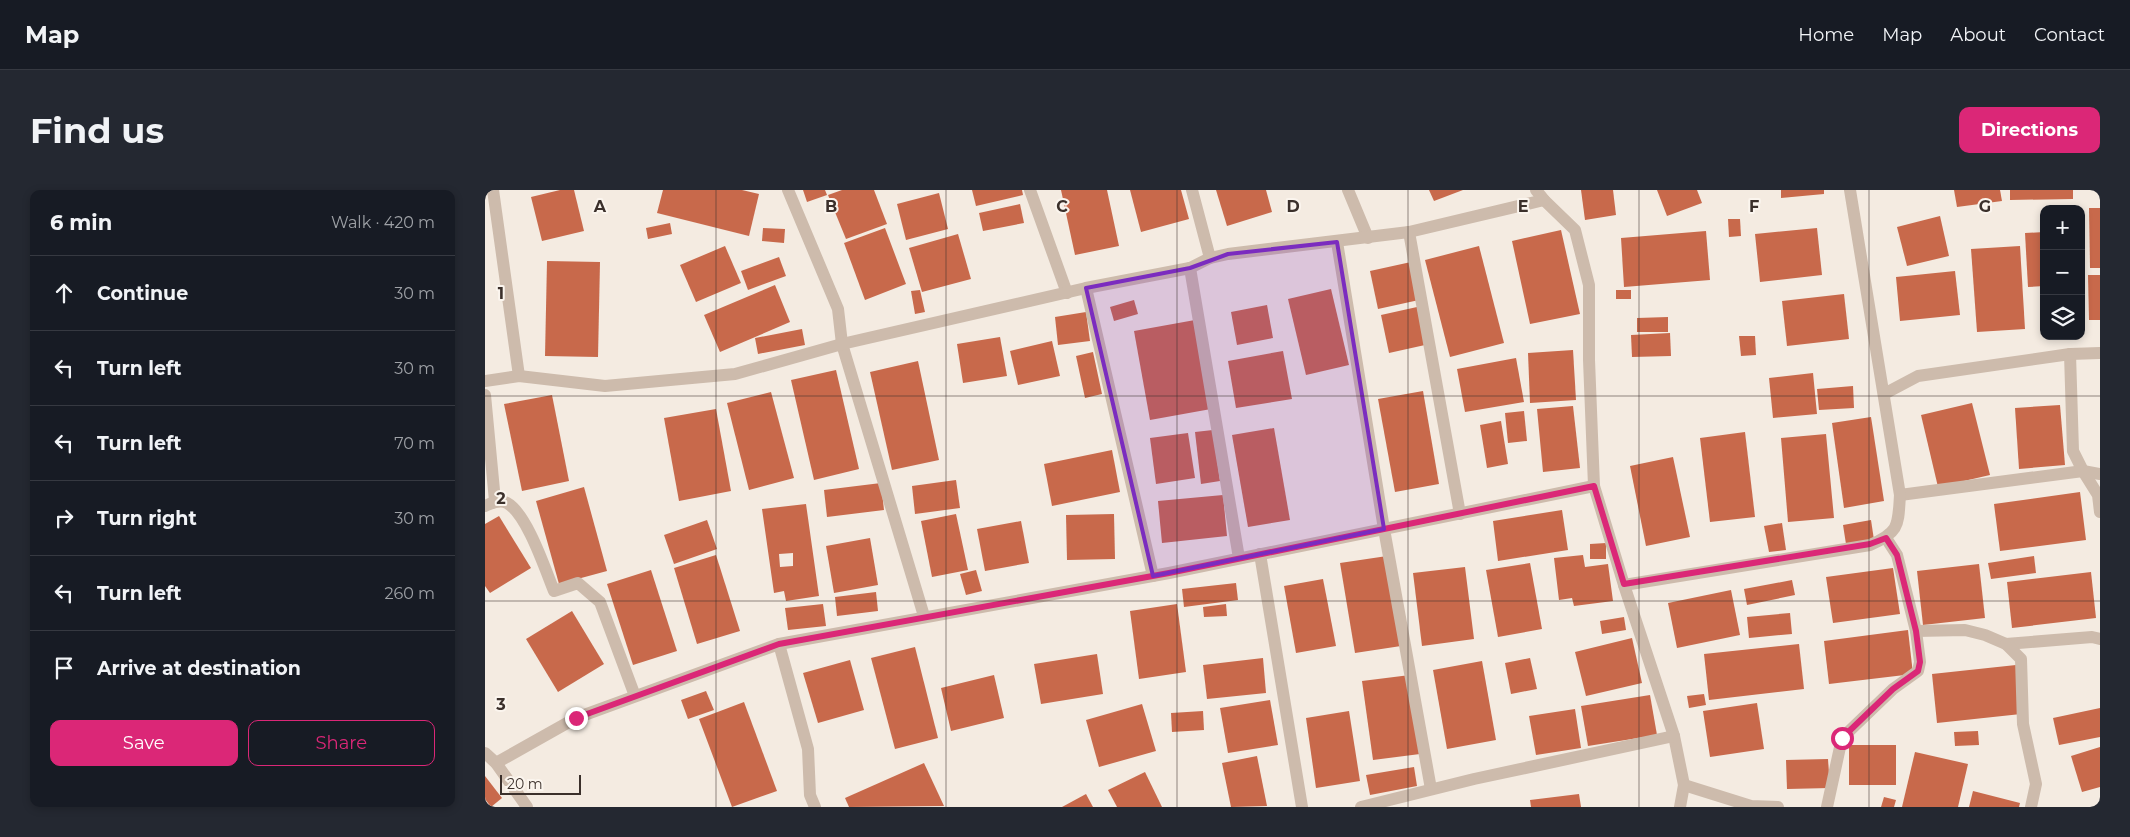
<!DOCTYPE html>
<meta charset="utf-8">
<style>
body{margin:0;font-family:Montserrat,sans-serif;background:#242831;color:#f1f3f6}
.controls{position:absolute;right:15px;top:15px;display:grid;overflow:hidden;border-radius:10px;box-shadow:0 2px 8px #0003}
.controls button{width:45px;height:45px;display:grid;place-items:center;padding:0;border:0;border-bottom:1px solid #363941;background:#171b24;color:#f1f3f6;font:25px sans-serif}
.scale{position:absolute;left:15px;bottom:12px;width:81px;box-sizing:border-box;padding-left:5px;border:2px solid #3b302b;border-top:0;font-size:14px;line-height:18px;white-space:nowrap;color:#3b302b;-webkit-text-stroke:4px #fbf5ee;paint-order:stroke}
.stop{position:absolute;width:15px;height:15px;margin:-11px;border:4px solid #db2777;border-radius:50%;background:#fff}
.stop.end{background:#db2777;border-color:#fff;box-shadow:0 1px 5px #0008}
.list{margin:0;padding:0;list-style:none}
h2{display:flex;justify-content:space-between;align-items:center;height:65px;margin:0;padding:0 20px;font-size:21px}
h2 small{font-size:16px;font-weight:400;color:#9ea1a6}
.list li{display:grid;grid-template-columns:32px 1fr auto;gap:15px;align-items:center;box-sizing:border-box;height:75px;padding:0 20px;border-top:1px solid #363941}
.list b{display:block;font-size:19px;white-space:nowrap}
.list em{font-size:16px;font-style:normal;color:#9ea1a6}
.actions{display:flex;gap:10px;padding:15px 20px}
.actions a{flex:1;padding:11px 0;border:1px solid #db2777;border-radius:10px;text-align:center;font-size:18px;color:#db2777}
.actions .main{background:#db2777;color:#fff}
.icon{flex:none;width:28px;height:28px;fill:none;stroke:currentColor;stroke-width:2;stroke-linecap:round;stroke-linejoin:round}
.map{position:relative;flex:none;width:1615px;height:617px;overflow:hidden;border-radius:10px}
header{display:flex;align-items:center;gap:30px;box-sizing:border-box;height:70px;padding:0 25px;background:#171b24;border-bottom:1px solid #363941}
header strong{font-size:24px}
nav{display:flex;gap:28px;margin-inline-start:auto;font-size:18px}
.intro{display:flex;align-items:center;justify-content:space-between;box-sizing:border-box;height:120px;padding:0 30px}
h1{margin:0;font-size:35px}
.button{padding:12px 22px;border-radius:10px;background:#db2777;color:#fff;font-size:18px;font-weight:700}
main{display:flex;gap:30px;padding:0 30px}
aside{flex:1;background:#171b24;border-radius:10px;box-shadow:0 2px 8px #0003}
.map>svg:first-child{display:block}
.building{fill:#c8694b;fill-rule:evenodd}
.lines{fill:none;stroke-linecap:round;stroke-linejoin:round}
.minor{stroke:#cdbbac;stroke-width:12}
.route{stroke:#db2777;stroke-width:6}
.marked{fill:#7b2cbf;fill-opacity:0.2;stroke:#7b2cbf;stroke-width:4;stroke-linejoin:round}
.grid{fill:none;stroke:#3b302b;stroke-width:1;stroke-opacity:0.55}
.grid-label{font-size:16px;text-anchor:middle;font-weight:bold;fill:#3b302b;stroke:#fbf5ee;stroke-width:4;stroke-linejoin:round;paint-order:stroke}
</style>
<header>
<strong>Map</strong>
<nav><a>Home</a><a>Map</a><a>About</a><a>Contact</a></nav>
</header>
<div class="intro"><h1>Find us</h1><a class="button">Directions</a></div>
<main>
<aside>
<h2>6 min<small>Walk · 420 m</small></h2>
<ul class="list">
<li><svg class="icon" aria-label="ahead" viewBox="0 0 24 24"><path d="M12 20V5M6 11l6-6 6 6"/></svg><div><b>Continue</b></div><em>30 m</em></li>
<li><svg class="icon" aria-label="left" viewBox="0 0 24 24"><path d="M17 20v-9H6M10 6l-5 5 5 5"/></svg><div><b>Turn left</b></div><em>30 m</em></li>
<li><svg class="icon" aria-label="left" viewBox="0 0 24 24"><path d="M17 20v-9H6M10 6l-5 5 5 5"/></svg><div><b>Turn left</b></div><em>70 m</em></li>
<li><svg class="icon" aria-label="right" viewBox="0 0 24 24"><path d="M7 20v-9h11M14 6l5 5-5 5"/></svg><div><b>Turn right</b></div><em>30 m</em></li>
<li><svg class="icon" aria-label="left" viewBox="0 0 24 24"><path d="M17 20v-9H6M10 6l-5 5 5 5"/></svg><div><b>Turn left</b></div><em>260 m</em></li>
<li><svg class="icon" aria-label="arrive" viewBox="0 0 24 24"><path d="M6 21V4h12l-3 4 3 4H6"/></svg><div><b>Arrive at destination</b></div></li>
</ul>
<div class="actions"><a class="main">Save</a><a>Share</a></div>
</aside>
<div class="map">
<svg width="1615" height="617" viewBox="0 0 1615 617">
<rect width="100%" height="100%" fill="#f4ebe1"/>
<g class="building">
<polygon points="75,0 89,0 99,41 57,51 46,7"/>
<polygon points="178,0 257,0 274,4 264,46 172,23"/>
<polygon points="318,0 340,0 342,5 322,12"/>
<polygon points="357,0 389,0 402,34 361,49 343,5"/>
<polygon points="487,0 537,0 538,5 491,16"/>
<polygon points="576,0 622,0 634,56 590,65"/>
<polygon points="645,0 696,0 704,29 656,42"/>
<polygon points="731,0 781,0 787,22 742,36"/>
<polygon points="944,0 978,0 949,11"/>
<polygon points="1096,0 1128,0 1131,25 1100,30"/>
<polygon points="1172,0 1212,0 1217,13 1182,26"/>
<polygon points="1296,0 1339,0 1339,4 1296,8"/>
<polygon points="1469,0 1515,0 1517,11 1472,17"/>
<polygon points="1525,0 1588,0 1588,9 1525,10"/>
<polygon points="454,3 463,39 421,50 412,14"/>
<polygon points="535,14 539,33 498,41 494,23"/>
<polygon points="1604,18 1615,18 1615,78 1605,78"/>
<polygon points="1455,26 1464,66 1422,76 1412,37"/>
<polygon points="1243,29 1255,29 1256,46 1244,47"/>
<polygon points="185,33 187,44 163,49 161,38"/>
<polygon points="278,38 300,39 299,53 277,51"/>
<polygon points="400,38 421,94 380,110 359,53"/>
<polygon points="1332,38 1337,85 1275,92 1270,44"/>
<polygon points="1076,40 1095,124 1045,134 1027,51"/>
<polygon points="1221,41 1225,90 1139,97 1136,48"/>
<polygon points="1559,42 1559,96 1543,97 1540,43"/>
<polygon points="473,44 486,89 437,102 424,58"/>
<polygon points="240,56 256,93 211,112 195,75"/>
<polygon points="994,56 1019,153 965,167 940,70"/>
<polygon points="1535,56 1540,139 1492,142 1486,59"/>
<polygon points="294,67 301,86 263,100 256,81"/>
<polygon points="62,71 115,72 113,167 60,166"/>
<polygon points="926,72 934,110 893,119 885,81"/>
<polygon points="1470,81 1475,125 1415,131 1411,87"/>
<polygon points="1603,85 1615,85 1615,130 1604,130"/>
<polygon points="290,95 305,132 235,162 219,125"/>
<polygon points="846,99 864,175 821,185 803,109"/>
<polygon points="435,100 440,122 430,124 426,101"/>
<rect x="1131" y="100" width="15" height="9"/>
<polygon points="1359,104 1364,149 1302,156 1297,111"/>
<polygon points="649,110 653,124 629,131 625,117"/>
<polygon points="782,115 788,148 752,155 746,122"/>
<polygon points="932,117 940,155 904,163 896,125"/>
<polygon points="601,122 605,151 573,155 570,127"/>
<polygon points="1183,127 1183,142 1152,142 1152,128"/>
<polygon points="710,130 726,219 665,230 649,141"/>
<polygon points="317,139 320,155 273,164 270,148"/>
<polygon points="1185,143 1186,166 1147,167 1146,145"/>
<polygon points="1254,146 1270,146 1271,165 1256,166"/>
<polygon points="515,147 522,186 478,193 472,154"/>
<polygon points="567,151 575,186 533,195 525,161"/>
<polygon points="1088,160 1091,210 1045,213 1043,163"/>
<polygon points="798,161 807,209 751,218 743,171"/>
<polygon points="608,162 617,204 600,208 591,166"/>
<polygon points="1031,168 1039,212 980,222 972,179"/>
<polygon points="433,171 454,270 407,280 385,182"/>
<polygon points="351,180 374,279 329,290 306,190"/>
<polygon points="1328,183 1332,224 1288,228 1284,188"/>
<polygon points="1368,196 1369,218 1334,220 1332,199"/>
<polygon points="938,201 954,294 910,302 893,209"/>
<polygon points="286,202 309,288 264,300 242,213"/>
<polygon points="67,205 84,291 37,301 19,214"/>
<polygon points="1487,213 1505,285 1453,297 1436,225"/>
<polygon points="1575,215 1580,275 1534,279 1530,218"/>
<polygon points="1088,216 1095,278 1058,282 1052,219"/>
<polygon points="231,219 246,301 194,311 179,228"/>
<polygon points="1039,221 1042,251 1023,253 1020,223"/>
<polygon points="1386,227 1399,311 1359,318 1347,233"/>
<polygon points="1016,231 1023,274 1002,278 995,235"/>
<polygon points="789,238 805,330 763,337 747,245"/>
<polygon points="728,240 735,291 716,294 710,242"/>
<polygon points="1260,242 1270,327 1225,332 1215,248"/>
<polygon points="703,243 710,288 671,294 665,248"/>
<polygon points="1341,244 1349,328 1303,332 1296,248"/>
<polygon points="627,260 635,302 567,316 559,274"/>
<polygon points="1188,267 1205,347 1161,356 1145,276"/>
<polygon points="471,290 475,318 430,324 427,296"/>
<polygon points="396,293 399,320 342,327 339,300"/>
<polygon points="99,297 122,381 74,394 51,311"/>
<polygon points="1595,302 1601,350 1515,361 1509,314"/>
<polygon points="738,305 742,346 677,353 673,311"/>
<path d="M321,314L334,406L301,411L299,401L289,403L277,319ZM308,363V376L295,377L294,364Z"/>
<polygon points="1077,320 1083,360 1013,371 1008,331"/>
<polygon points="471,324 483,380 447,387 436,331"/>
<polygon points="629,324 630,369 582,370 581,325"/>
<polygon points="14,326 46,378 5,403 0,396 0,334"/>
<polygon points="222,330 232,359 189,374 179,345"/>
<polygon points="1386,330 1389,350 1361,354 1358,335"/>
<polygon points="536,331 544,373 500,381 492,339"/>
<polygon points="1297,333 1301,360 1284,362 1279,336"/>
<polygon points="385,348 393,395 349,403 341,356"/>
<polygon points="1121,353 1121,369 1105,369 1105,354"/>
<polygon points="231,365 255,441 212,454 189,378"/>
<polygon points="1098,365 1100,377 1123,374 1128,411 1089,416 1087,408 1074,410 1069,368"/>
<polygon points="902,366 916,456 870,463 855,373"/>
<polygon points="1549,366 1551,383 1506,389 1503,373"/>
<polygon points="1045,373 1057,439 1013,447 1001,380"/>
<polygon points="1494,374 1500,428 1438,435 1432,381"/>
<polygon points="980,377 989,449 937,456 928,383"/>
<polygon points="1408,378 1415,424 1348,433 1341,387"/>
<polygon points="166,380 192,461 148,475 122,394"/>
<polygon points="491,380 497,401 481,405 475,384"/>
<polygon points="1606,382 1611,428 1527,438 1522,392"/>
<polygon points="838,389 851,456 811,463 799,396"/>
<polygon points="1307,390 1310,405 1262,415 1259,399"/>
<polygon points="751,393 753,410 699,417 697,399"/>
<polygon points="1246,400 1255,445 1192,458 1183,413"/>
<polygon points="391,402 393,421 352,426 350,407"/>
<polygon points="338,414 341,436 303,440 300,418"/>
<polygon points="692,414 701,482 654,489 645,421"/>
<polygon points="741,414 742,426 719,427 718,417"/>
<polygon points="87,421 119,474 73,502 41,449"/>
<polygon points="1305,423 1307,444 1264,448 1262,427"/>
<polygon points="1139,427 1141,440 1117,444 1115,431"/>
<polygon points="1423,440 1428,484 1344,494 1339,451"/>
<polygon points="1147,448 1157,493 1101,506 1090,462"/>
<polygon points="1314,454 1319,499 1224,510 1219,464"/>
<polygon points="430,457 453,548 410,559 386,468"/>
<polygon points="612,464 618,504 556,514 549,474"/>
<polygon points="778,468 781,503 722,509 718,475"/>
<polygon points="1045,468 1052,499 1026,504 1020,473"/>
<polygon points="365,470 379,520 333,533 318,483"/>
<polygon points="997,471 1011,550 962,559 948,480"/>
<polygon points="1531,475 1536,524 1452,533 1447,484"/>
<polygon points="509,485 519,528 466,541 456,498"/>
<polygon points="925,485 935,564 888,570 877,491"/>
<polygon points="221,501 229,520 203,529 196,510"/>
<polygon points="1219,504 1221,515 1204,518 1202,506"/>
<polygon points="1165,505 1172,545 1103,556 1096,516"/>
<polygon points="785,510 793,555 743,563 735,518"/>
<polygon points="259,512 292,601 247,617 214,529"/>
<polygon points="1272,513 1279,559 1225,567 1218,521"/>
<polygon points="657,514 671,561 614,577 601,530"/>
<polygon points="1615,518 1615,547 1574,555 1568,528"/>
<polygon points="1090,519 1096,558 1051,565 1044,526"/>
<polygon points="718,521 719,540 687,542 686,523"/>
<polygon points="864,521 875,591 831,598 821,528"/>
<polygon points="1493,541 1494,555 1470,556 1469,542"/>
<rect x="1364" y="555" width="47" height="40"/>
<polygon points="1615,557 1615,597 1597,602 1586,566"/>
<polygon points="1430,562 1483,574 1473,617 1417,617"/>
<polygon points="772,566 782,616 746,617 737,573"/>
<polygon points="1343,569 1345,598 1302,599 1301,570"/>
<polygon points="439,573 459,616 364,617 360,608"/>
<polygon points="929,577 932,596 885,605 881,585"/>
<polygon points="660,582 677,617 632,617 623,600"/>
<polygon points="0,586 17,608 6,617 0,609"/>
<polygon points="1488,601 1535,613 1534,617 1484,617"/>
<polygon points="601,604 608,617 577,617"/>
<polygon points="1094,604 1096,617 1046,617 1045,610"/>
<polygon points="1399,607 1411,610 1409,617 1396,617"/>
</g>
<g class="lines">
<g class="minor">
<polyline points="8,0 34,186"/>
<polyline points="303,0 353,119 357,154 439,426"/>
<polyline points="545,0 582,103"/>
<polyline points="707,0 725,68"/>
<polyline points="863,0 883,48"/>
<polyline points="1051,0 1059,10 1090,40 1104,95 1104,170 1109,296 1139,395 1189,546 1199,595 1195,617"/>
<polyline points="924,42 975,324"/>
<polyline points="852,52 899,339 946,599"/>
<polyline points="705,78 754,368"/>
<polyline points="601,98 668,386"/>
<polyline points="1585,164 1588,261 1598,281 1613,305 1615,322"/>
<polyline points="0,191 34,186 120,196 250,184 357,154 601,98 705,78 725,68 743,64 924,42 1059,10"/>
<polyline points="1399,204 1433,186 1585,164 1615,163"/>
<polyline points="0,205 10,311"/>
<polyline points="1415,305 1598,281 1615,284"/>
<path d="M0,316C7,313 15,309 22,313C42,324 60,379 69,401L93,393L115,412L150,506"/>
<polyline points="775,364 817,617"/>
<path d="M1139,395L1385,355C1415,342 1413,335 1415,305L1365,0"/>
<polyline points="1431,441 1480,440 1500,445 1521,454 1607,447 1615,449"/>
<polyline points="294,454 323,559 325,605 330,617"/>
<polyline points="1521,454 1536,469 1538,534 1551,594 1546,617"/>
<polyline points="0,563 11,573 42,617"/>
<polyline points="11,573 91,528 294,454 684,383 1109,296"/>
<polyline points="1199,595 1266,616 1293,617"/>
<polyline points="876,617 989,589 1189,546"/>
<polyline points="1342,617 1357,548 1408,499 1433,481 1435,472 1431,441 1412,365 1401,348"/>
</g>
</g>
<g class="lines">
<polyline class="route" points="91,528 294,454 684,383 1109,296 1139,394 1385,354 1401,348 1412,365 1431,441 1435,472 1433,481 1408,499 1357,548"/>
</g>
<path class="marked" d="M852,52L899,339L668,386L601,98L705,78L743,64Z"/>
<path class="grid" d="M231,0V617M461,0V617M692,0V617M923,0V617M1154,0V617M1384,0V617M0,206H1615M0,411H1615"/>
<g class="grid-label">
<text x="115" y="22">A</text>
<text x="346" y="22">B</text>
<text x="577" y="22">C</text>
<text x="808" y="22">D</text>
<text x="1038" y="22">E</text>
<text x="1269" y="22">F</text>
<text x="1500" y="22">G</text>
<text x="16" y="109">1</text>
<text x="16" y="314">2</text>
<text x="16" y="520">3</text>
</g>
</svg>
<div class="controls">
<button>+</button>
<button>−</button>
<button><svg class="icon" aria-label="layers" viewBox="0 0 24 24"><path d="M12 4l9 5-9 5-9-5zM3 14l9 5 9-5"/></svg></button>
</div>
<div class="scale">20 m</div>
<div class="stop" style="left:1357px;top:548px"></div>
<div class="stop end" style="left:91px;top:528px"></div>
</div>
</main>
